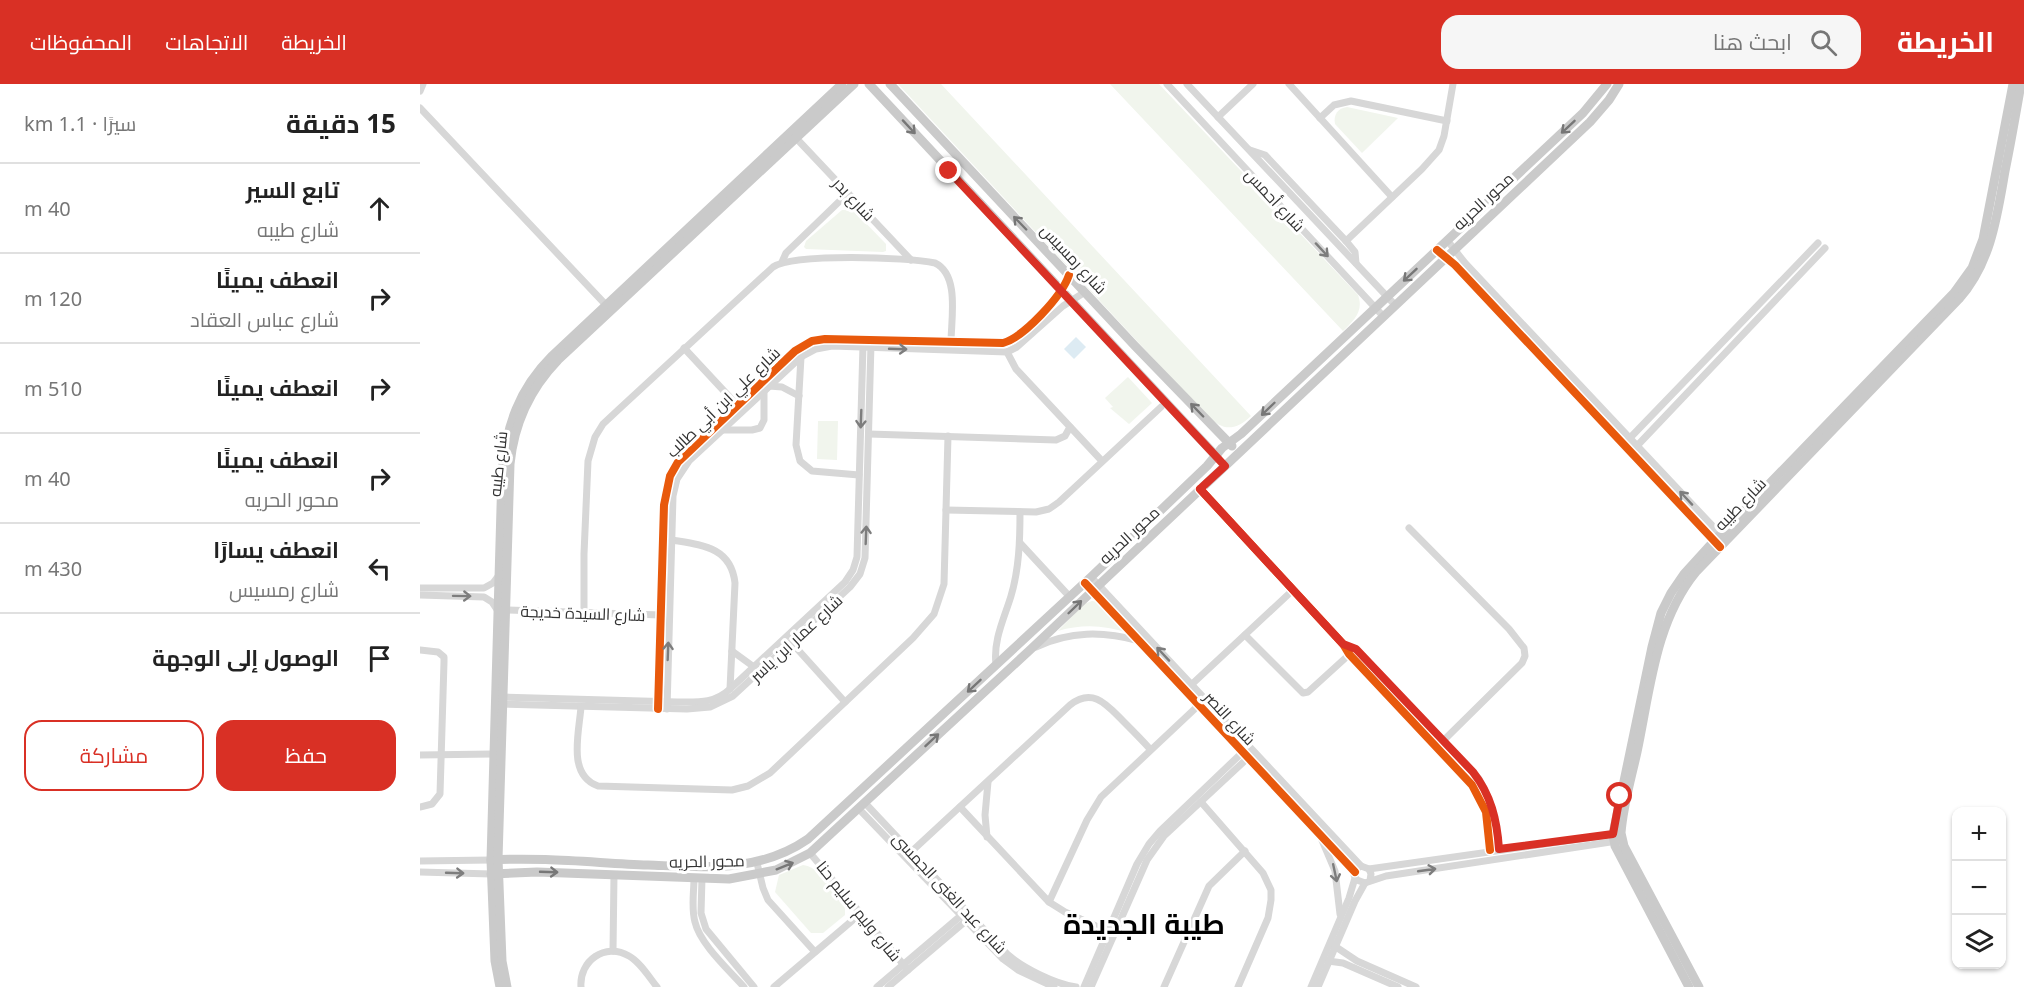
<!DOCTYPE html>
<html lang="ar">
<meta charset="utf-8">
<style>
body{margin:0;font-family:"Noto Sans",Cairo,sans-serif;background:#f6f6f6;color:#222;direction:rtl}
.controls{position:absolute;right:18px;bottom:18px;display:grid;overflow:hidden;border-radius:12px;box-shadow:0 2px 4px #0004}
.controls button{width:54px;height:54px;display:grid;place-items:center;padding:0;border:0;border-bottom:2px solid #e0e0e0;background:#fff;color:#222;font:30px sans-serif}
.stop{position:absolute;width:18px;height:18px;margin:-14px;border:4px solid #d93025;border-radius:50%;background:#fff}
.stop.end{background:#d93025;border-color:#fff;box-shadow:0 2px 6px #0008}
.list{margin:0;padding:0;list-style:none}
h2{display:flex;justify-content:space-between;align-items:center;height:78px;margin:0;padding:0 24px;font-size:26px}
h2 small{font-size:20px;font-weight:400;color:#767676}
.list li{display:grid;grid-template-columns:39px 1fr auto;gap:18px;align-items:center;box-sizing:border-box;height:90px;padding:0 24px;border-top:2px solid #e0e0e0}
.list b{display:block;font-size:22px;white-space:nowrap}
.list p{margin:0;font-size:20px;white-space:nowrap;color:#767676}
.list em{font-size:20px;font-style:normal;color:#767676}
.actions{display:flex;gap:12px;padding:18px 24px}
.actions a{flex:1;padding:14px 0;border:2px solid #d93025;border-radius:18px;text-align:center;font-size:21px;color:#d93025}
.actions .main{background:#d93025;color:#fff}
.icon{flex:none;width:33px;height:33px;fill:none;stroke:currentColor;stroke-width:2;stroke-linecap:round;stroke-linejoin:round}
.map{position:relative;flex:none;width:1604px;height:903px;overflow:hidden;direction:ltr}
header{display:flex;align-items:center;gap:36px;box-sizing:border-box;height:84px;padding:0 30px;background:#d93025;color:#fff}
header strong{font-size:28px}
nav{display:flex;gap:33px;margin-inline-start:auto;font-size:21px}
.search{width:420px;height:54px;background:#f6f6f6;display:flex;align-items:center;gap:15px;box-sizing:border-box;padding:0 21px;border-radius:18px;color:#767676;font-size:22px}
main{display:flex}
aside{flex:1;background:#fff}
.map>svg:first-child{display:block}
.green{fill:#f1f5ed}
.water{fill:#ddebf3}
.lines{fill:none;stroke-linecap:round;stroke-linejoin:round}
.minor{stroke:#d7d7d7;stroke-width:7}
.major{stroke:#cacaca;stroke-width:9}
.cycleway-casing{stroke:#fff;stroke-width:11}
.cycleway{stroke:#e8590c;stroke-width:8}
.oneway{stroke:#777}
.oneway2{stroke:#7d7d7d}
.route{stroke:#d93025;stroke-width:8}
.labels{text-anchor:middle;dominant-baseline:central;stroke-width:6;stroke-linejoin:round;paint-order:stroke}
.street-label{font-size:16px;fill:#333;stroke:#fff}
.town-label{font-size:28px;font-weight:bold;fill:#000;stroke:#fff}
</style>
<header>
<strong>الخريطة</strong>
<div class="search"><svg class="icon" aria-label="search" viewBox="0 0 24 24"><circle cx="10" cy="10" r="6"/><path d="M15 15l6 6"/></svg>ابحث هنا</div>
<nav><a>الخريطة</a><a>الاتجاهات</a><a>المحفوظات</a></nav>
</header>
<main>
<div class="map">
<svg width="1604" height="903" viewBox="0 0 1604 903">
<rect width="100%" height="100%" fill="#fff"/>
<g class="green">
<path d="M478,0H521L831,332C804,358 791,334 770,314Z"/>
<path d="M690,0H739L938,211C944,227 934,236 923,247Z"/>
<path d="M927,23L978,34L942,69L915,40C913,31 918,24 927,23Z"/>
<polygon points="422,126 432,126 436,129 466,160 466,167 463,168 386,165 384,163 386,157"/>
<polygon points="708,293 732,319 709,340 690,324 693,323 685,314"/>
<polygon points="398,337 418,337 417,376 397,375"/>
<path d="M672,517L680,518L708,549C684,541 662,540 638,547L664,520Z"/>
<path d="M383,781C396,782 417,804 423,816C425,820 425,826 425,831L403,849H391L355,808L359,791Z"/>
</g>
<polygon class="water" points="656,253 666,263 654,275 644,265"/>
<g class="lines">
<g class="minor">
<polyline points="747,0 963,232"/>
<polyline points="767,0 975,221"/>
<polyline points="869,0 972,113"/>
<polyline points="0,7 3,0"/>
<polyline points="0,24 186,221"/>
<polyline points="798,33 833,0"/>
<polyline points="900,34 914,21 931,17 1027,37"/>
<polyline points="376,54 491,176"/>
<polyline points="830,66 845,71 926,157 935,168 936,179"/>
<polyline points="1027,156 1045,179 1302,452"/>
<polyline points="926,157 1002,85 1019,66 1024,52 1033,0"/>
<polyline points="1017,166 1035,181 1297,459"/>
<polyline points="362,178 366,169 428,109"/>
<polyline points="264,264 317,321"/>
<polyline points="587,268 596,285 682,377"/>
<polyline points="381,273 376,361 380,377 392,387 439,391"/>
<polyline points="349,302 362,303 379,312"/>
<polyline points="302,346 332,346 340,344 344,336 344,307"/>
<polyline points="449,350 636,356 645,352 650,343"/>
<polyline points="1208,356 1398,159"/>
<polyline points="1215,364 1405,164"/>
<polyline points="780,405 923,560 929,570 1052,701 1066,728 1070,766"/>
<polyline points="526,426 616,428 629,425 639,418 741,323"/>
<polyline points="989,444 1089,545 1104,564 1105,572 1102,579 1024,656"/>
<path d="M252,456C282,461 311,463 315,499L310,605"/>
<polyline points="600,459 649,512"/>
<polyline points="671,493 941,782"/>
<polyline points="665,499 935,788"/>
<polyline points="0,504 64,504 73,499 79,491"/>
<polyline points="0,511 64,513 72,518 78,527"/>
<polyline points="86,526 241,531"/>
<path d="M164,529V470L168,377L175,353L183,340L198,326L353,183C374,169 487,173 515,179C540,191 531,235 531,259"/>
<polyline points="825,551 883,609 888,608 932,568"/>
<polyline points="371,558 425,618"/>
<path d="M923,560L936,565L1059,695C1072,717 1077,740 1079,765"/>
<path d="M616,563C650,547 683,547 719,557"/>
<polyline points="0,566 18,568 24,573 24,578 20,710 12,720 0,723"/>
<polyline points="312,567 334,583"/>
<path d="M576,581C573,556 584,535 591,512C599,485 600,457 600,428"/>
<polyline points="770,602 873,506"/>
<path d="M80,613L257,618C277,618 294,620 310,605L425,498L433,486L437,473L443,261"/>
<polyline points="81,620 267,625 290,623 313,612 430,503 440,490 445,474 451,260"/>
<path d="M161,623C159,649 147,691 178,702L312,706L328,702L350,689L493,554L514,530L524,500L528,352"/>
<path d="M238,625L244,421L250,392L258,378L375,267L392,257L405,255L583,259C604,253 642,212 649,191"/>
<polyline points="247,625 253,412 257,395 269,377 381,273 396,265 412,262 587,268 597,263 643,222 665,208"/>
<polyline points="0,671 73,670"/>
<polyline points="781,718 843,789 851,806 851,816 848,834 818,903"/>
<path d="M445,719L587,870C603,884 635,900 656,903"/>
<polyline points="540,723 629,818 645,828 689,848"/>
<polyline points="439,725 583,875 598,886 634,903"/>
<polyline points="567,753 565,731 568,698"/>
<polyline points="901,754 915,787 920,830"/>
<path d="M491,768L650,621C673,603 687,621 703,637C712,646 721,655 730,665"/>
<polyline points="390,769 488,886"/>
<polyline points="0,777 71,776"/>
<polyline points="337,779 343,804 348,816 395,868"/>
<polyline points="949,785 1195,750"/>
<polyline points="0,788 71,790"/>
<path d="M274,794C274,808 271,824 275,838C280,860 309,886 324,903"/>
<polyline points="282,794 281,829 286,845 334,903"/>
<polyline points="950,796 951,790 949,785 941,782 936,785 934,791 937,796 945,799 966,792 1197,757"/>
<polyline points="629,818 667,736 681,713 781,619"/>
<polyline points="913,861 937,877 996,903"/>
<polyline points="193,867 194,791"/>
<polyline points="908,877 923,879 978,903"/>
<path d="M161,903C159,877 185,858 209,872C220,878 229,893 237,903"/>
<polyline points="354,903 440,830"/>
<polyline points="457,903 544,829"/>
<polyline points="468,903 548,835"/>
<polyline points="664,903 717,780 729,760 740,747 827,664"/>
<polyline points="671,903 727,776 744,752 832,670"/>
<polyline points="744,903 789,802 825,767"/>
<polyline points="891,903 929,814 935,794"/>
<polyline points="898,903 935,817 945,799"/>
</g>
<g class="major">
<polyline points="449,0 797,373"/>
<polyline points="470,0 715,262 812,362"/>
<path d="M71,776C123,773 176,779 228,781C284,783 339,789 388,755L671,493L787,382L802,364L821,350L1163,29L1187,0"/>
<polyline points="71,790 117,788 309,795 356,786 390,769 611,565 1170,38 1189,16 1199,0"/>
<path d="M80,903L75,877L71,776L82,389C86,342 99,305 132,272L422,0"/>
<path d="M87,903L82,877L78,775L90,380C94,339 110,305 138,276L434,0"/>
<polyline points="1269,903 1195,762 1193,750 1232,563 1241,529 1251,509 1264,490 1294,457 1534,209 1552,184 1563,155 1593,0"/>
<path d="M1279,903L1204,762L1201,749C1203,722 1211,695 1217,668C1230,607 1235,538 1276,488L1539,215C1571,179 1577,133 1585,87C1591,58 1596,29 1601,0"/>
</g>
<g class="cycleway-casing">
<g id="cycleway">
<polyline points="1017,166 1035,181 1300,463"/>
<polyline points="780,405 923,560 929,570 1052,701 1066,728 1070,766"/>
<polyline points="665,499 935,788"/>
<path d="M238,625L244,421L250,392L258,378L375,267L392,257L405,255L583,259C604,253 642,212 649,191"/>
</g>
</g>
<use href="#cycleway" class="cycleway"/>
</g>
<defs><path id="oneway-shaft" d="M-6 0H5M1.5-3L5.5 0L1.5 3" fill="none" stroke-width="1.6" stroke-linecap="round" stroke-linejoin="round" transform="scale(1.5)"/></defs>
<g class="oneway">
<use href="#oneway-shaft" transform="translate(489 43) rotate(47)"/>
<use href="#oneway-shaft" transform="translate(1148 43) rotate(137)"/>
<use href="#oneway-shaft" transform="translate(600 139) rotate(-134)"/>
<use href="#oneway-shaft" transform="translate(990 191) rotate(137)"/>
<use href="#oneway-shaft" transform="translate(848 325) rotate(136)"/>
<use href="#oneway-shaft" transform="translate(777 326) rotate(-134)"/>
<use href="#oneway-shaft" transform="translate(655 523) rotate(-44)"/>
<use href="#oneway-shaft" transform="translate(554 602) rotate(137)"/>
<use href="#oneway-shaft" transform="translate(512 656) rotate(-43)"/>
<use href="#oneway-shaft" transform="translate(365 782) rotate(-22)"/>
<use href="#oneway-shaft" transform="translate(129 788) rotate(2)"/>
</g>
<g class="oneway2">
<use href="#oneway-shaft" transform="translate(902 166) rotate(47)"/>
<use href="#oneway-shaft" transform="translate(478 265) rotate(2)"/>
<use href="#oneway-shaft" transform="translate(441 335) rotate(92)"/>
<use href="#oneway-shaft" transform="translate(1266 414) rotate(-133)"/>
<use href="#oneway-shaft" transform="translate(446 451) rotate(-88)"/>
<use href="#oneway-shaft" transform="translate(42 512) rotate(1)"/>
<use href="#oneway-shaft" transform="translate(248 567) rotate(-88)"/>
<use href="#oneway-shaft" transform="translate(743 570) rotate(-133)"/>
<use href="#oneway-shaft" transform="translate(1007 786) rotate(-8)"/>
<use href="#oneway-shaft" transform="translate(35 789) rotate(2)"/>
<use href="#oneway-shaft" transform="translate(915 789) rotate(78)"/>
</g>
<g class="lines">
<path class="route" d="M529,87L805,382L780,405L923,560L936,565L1053,688C1071,711 1077,736 1079,765L1193,750L1200,712"/>
</g>
<g class="labels">
<g class="street-label">
<text transform="translate(434 115) rotate(47)">شارع بدر</text>
<text transform="translate(855 116) rotate(47)">شارع أحمس</text>
<text transform="translate(1063 117) rotate(-43)">محور الحريه</text>
<text transform="translate(654 175) rotate(47)">شارع رمسيس</text>
<text transform="translate(303 318) rotate(-44)">شارع علي ابن أبي طالب</text>
<text transform="translate(78 380) rotate(-84)">شارع طيبه</text>
<text transform="translate(1320 420) rotate(-46)">شارع طيبه</text>
<text transform="translate(709 451) rotate(-43)">محور الحريه</text>
<text transform="translate(163 529) rotate(2)">شارع السيدة خديجة</text>
<text transform="translate(376 554) rotate(-43)">شارع عمار ابن ياسر</text>
<text transform="translate(810 634) rotate(47)">شارع النصر</text>
<text transform="translate(287 777) rotate(-1)">محور الحريه</text>
<text transform="translate(530 809) rotate(47)">شارع عبد الغنى الجمسى</text>
<text transform="translate(439 827) rotate(51)">شارع وليم سليم حنا</text>
</g>
<g class="town-label">
<text x="724" y="839">طيبة الجديدة</text>
</g>
</g>
</svg>
<div class="controls">
<button>+</button>
<button>−</button>
<button><svg class="icon" aria-label="layers" viewBox="0 0 24 24"><path d="M12 4l9 5-9 5-9-5zM3 14l9 5 9-5"/></svg></button>
</div>
<div class="stop" style="left:1200px;top:712px"></div>
<div class="stop end" style="left:529px;top:87px"></div>
</div>
<aside>
<h2>15 دقيقة<small>سيرًا · 1.1 km</small></h2>
<ul class="list">
<li><svg class="icon" aria-label="ahead" viewBox="0 0 24 24"><path d="M12 20V5M6 11l6-6 6 6"/></svg><div><b>تابع السير</b><p>شارع طيبه</p></div><em>40 m</em></li>
<li><svg class="icon" aria-label="right" viewBox="0 0 24 24"><path d="M7 20v-9h11M14 6l5 5-5 5"/></svg><div><b>انعطف يمينًا</b><p>شارع عباس العقاد</p></div><em>120 m</em></li>
<li><svg class="icon" aria-label="right" viewBox="0 0 24 24"><path d="M7 20v-9h11M14 6l5 5-5 5"/></svg><div><b>انعطف يمينًا</b></div><em>510 m</em></li>
<li><svg class="icon" aria-label="right" viewBox="0 0 24 24"><path d="M7 20v-9h11M14 6l5 5-5 5"/></svg><div><b>انعطف يمينًا</b><p>محور الحريه</p></div><em>40 m</em></li>
<li><svg class="icon" aria-label="left" viewBox="0 0 24 24"><path d="M17 20v-9H6M10 6l-5 5 5 5"/></svg><div><b>انعطف يسارًا</b><p>شارع رمسيس</p></div><em>430 m</em></li>
<li><svg class="icon" aria-label="arrive" viewBox="0 0 24 24"><path d="M6 21V4h12l-3 4 3 4H6"/></svg><div><b>الوصول إلى الوجهة</b></div></li>
</ul>
<div class="actions"><a class="main">حفظ</a><a>مشاركة</a></div>
</aside>
</main>
